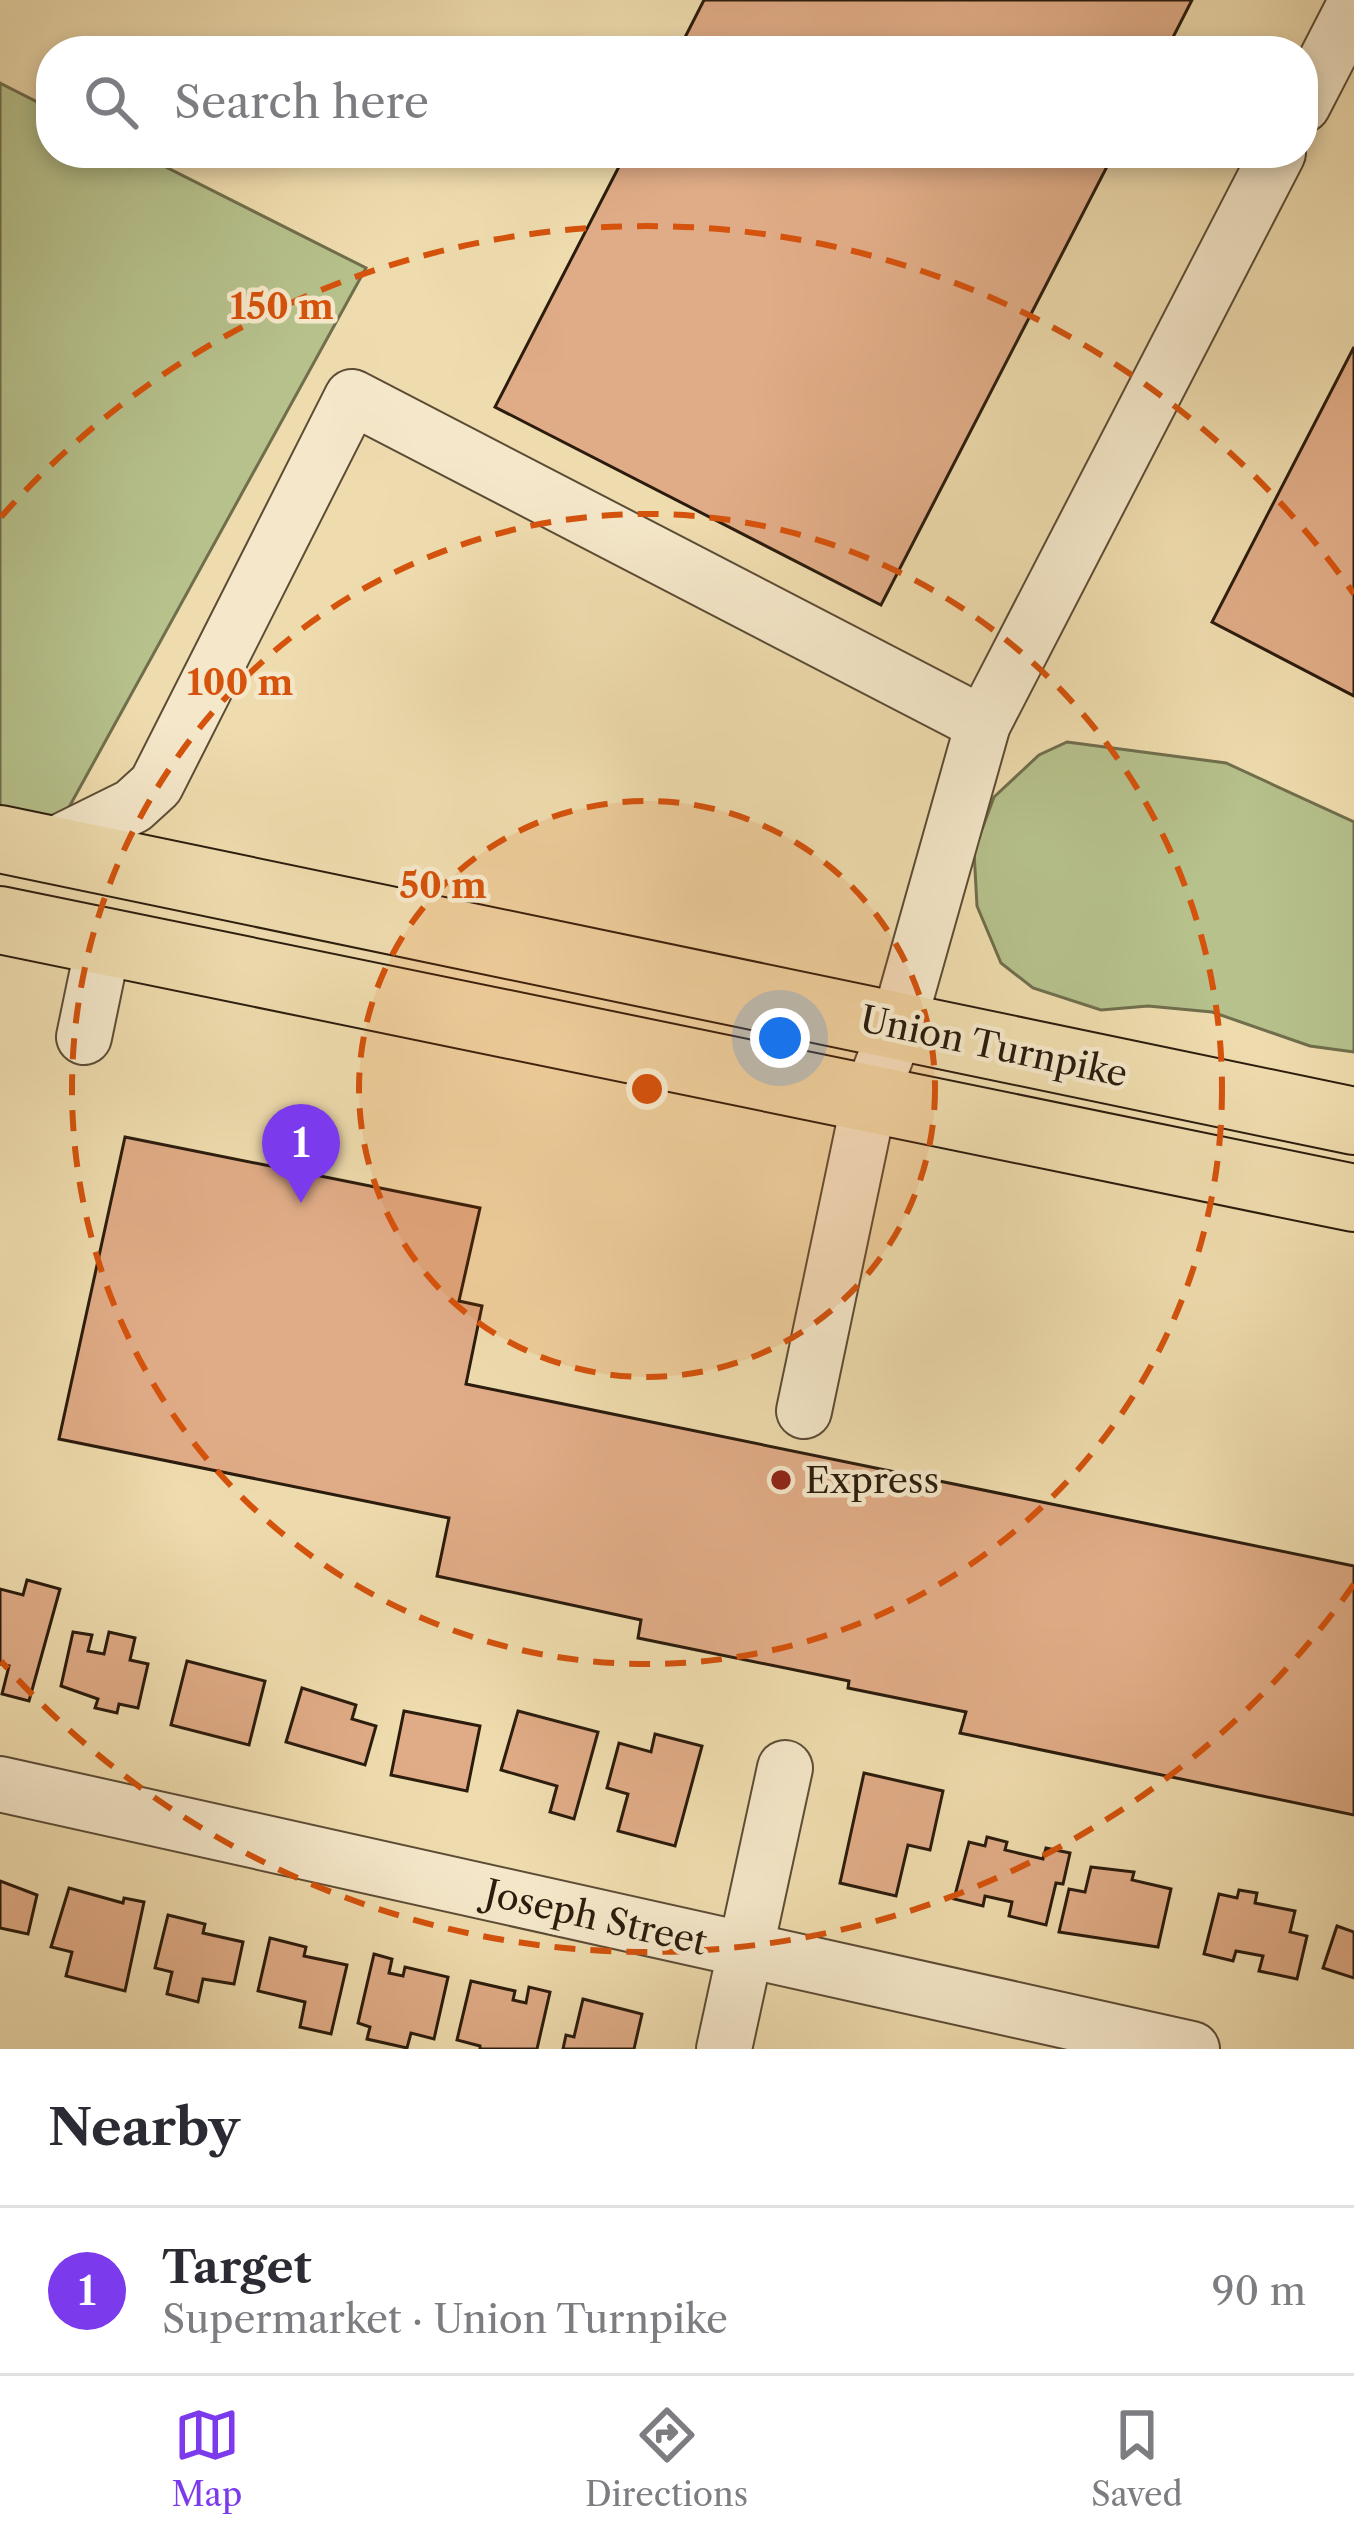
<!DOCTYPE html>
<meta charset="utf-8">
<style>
body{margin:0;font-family:"Libre Caslon Text",serif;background:#f2f2f3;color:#2b2b33}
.you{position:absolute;left:780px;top:1038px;width:42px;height:42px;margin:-30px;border:9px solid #fff;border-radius:50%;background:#1a73e8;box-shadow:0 0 0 18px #1a73e833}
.badge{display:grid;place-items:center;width:78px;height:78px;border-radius:50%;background:#7c3aed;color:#fff;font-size:39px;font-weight:700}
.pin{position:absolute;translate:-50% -99px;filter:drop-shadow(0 3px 6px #0008)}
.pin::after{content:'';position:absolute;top:63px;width:42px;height:36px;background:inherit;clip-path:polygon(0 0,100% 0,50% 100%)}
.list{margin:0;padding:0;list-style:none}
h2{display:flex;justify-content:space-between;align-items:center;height:156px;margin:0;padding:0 48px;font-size:51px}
h2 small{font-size:39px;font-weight:400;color:#7c7c81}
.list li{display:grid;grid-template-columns:78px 1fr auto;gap:36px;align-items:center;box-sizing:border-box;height:168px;padding:0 48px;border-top:3px solid #e1e1e2}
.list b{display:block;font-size:45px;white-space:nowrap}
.list p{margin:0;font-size:39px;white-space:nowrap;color:#7c7c81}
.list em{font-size:39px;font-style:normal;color:#7c7c81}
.icon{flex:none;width:66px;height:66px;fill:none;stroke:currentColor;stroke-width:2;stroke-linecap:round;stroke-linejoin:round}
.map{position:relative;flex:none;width:1354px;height:2049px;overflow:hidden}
.search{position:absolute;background:#fff;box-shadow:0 6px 18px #0003;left:36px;right:36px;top:36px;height:132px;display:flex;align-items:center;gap:30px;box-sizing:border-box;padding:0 42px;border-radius:48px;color:#7c7c81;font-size:45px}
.sheet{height:324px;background:#fff}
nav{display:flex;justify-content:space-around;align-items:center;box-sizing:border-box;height:168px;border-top:3px solid #e1e1e2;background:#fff;font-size:33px;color:#7c7c81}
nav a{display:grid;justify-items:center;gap:6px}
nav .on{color:#7c3aed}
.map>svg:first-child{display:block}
.green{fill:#b6c18c;stroke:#706e4c;stroke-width:3}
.building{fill:#e0ac87;stroke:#2b1c0d;stroke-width:3}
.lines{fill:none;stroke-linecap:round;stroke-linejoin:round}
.minor-casing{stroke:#5c4c35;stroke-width:58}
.major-casing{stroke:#2b1c0d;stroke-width:70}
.minor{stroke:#f5e8ca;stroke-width:54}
.major{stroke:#efdcae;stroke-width:66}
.ring{fill:none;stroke:#d5530c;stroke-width:6;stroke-dasharray:21 15}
.poi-dot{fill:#8f2418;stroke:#f5e8ca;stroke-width:4.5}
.labels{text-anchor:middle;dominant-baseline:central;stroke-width:9;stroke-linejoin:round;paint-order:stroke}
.street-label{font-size:36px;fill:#2b1c0d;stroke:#f5e8ca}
.poi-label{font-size:36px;fill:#2b1c0d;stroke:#f5e8ca;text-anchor:start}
.centre{fill:#d5530c;stroke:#f5e8ca;stroke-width:6}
.ring-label{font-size:36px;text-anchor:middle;font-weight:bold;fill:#d5530c;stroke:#f5e8ca;stroke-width:9;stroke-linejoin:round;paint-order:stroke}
</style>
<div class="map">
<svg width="1354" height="2049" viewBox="0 0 1354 2049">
<rect width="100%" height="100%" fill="#efdcae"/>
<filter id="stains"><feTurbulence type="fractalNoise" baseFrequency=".00167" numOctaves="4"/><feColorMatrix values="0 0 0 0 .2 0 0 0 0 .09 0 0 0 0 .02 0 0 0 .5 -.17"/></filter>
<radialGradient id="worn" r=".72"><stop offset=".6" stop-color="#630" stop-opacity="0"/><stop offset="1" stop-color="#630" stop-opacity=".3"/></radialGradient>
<g class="green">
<polygon points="0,83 51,109 51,153 138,153 366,268 46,849 0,839"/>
<polygon points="1067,742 1226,763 1354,822 1354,1052 1310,1046 1212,1012 1148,1006 1101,1010 1033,988 1001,963 977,906 974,851 994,797 1039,755"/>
</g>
<g class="building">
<polygon points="704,0 1192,0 1166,51 678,51"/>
<polygon points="626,153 1114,153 881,605 495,407"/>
<polygon points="1354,347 1354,696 1212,622"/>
<polygon points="125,1137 480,1208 459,1301 482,1306 466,1384 1354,1566 1354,1815 960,1733 966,1712 848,1688 849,1681 638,1638 641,1620 437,1576 449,1518 59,1439"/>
<polygon points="27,1580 60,1589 29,1701 2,1694 9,1666 0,1664 0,1589 23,1595"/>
<polygon points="73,1632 92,1635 88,1651 104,1654 109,1632 135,1638 130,1660 148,1664 138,1708 119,1704 117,1713 95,1708 98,1699 61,1686"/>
<polygon points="187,1661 265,1681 249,1745 171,1725"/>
<polygon points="302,1688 356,1705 352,1719 376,1726 365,1765 286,1742"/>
<polygon points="404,1711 480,1726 467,1791 391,1775"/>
<polygon points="518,1711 598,1732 574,1819 550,1812 557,1786 501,1770"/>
<polygon points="655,1734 702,1746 675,1846 618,1831 628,1794 607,1788 619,1743 651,1752"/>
<polygon points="864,1773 943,1791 930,1850 908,1845 896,1896 840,1883"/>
<polygon points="987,1837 1007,1842 1005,1850 1043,1859 1046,1848 1070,1853 1063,1884 1056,1883 1046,1925 1009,1916 1012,1902 985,1896 983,1906 954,1899 969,1842 985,1846"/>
<polygon points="1091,1867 1134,1872 1132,1880 1171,1889 1158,1947 1059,1932 1069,1889 1085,1892"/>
<polygon points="0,1881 37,1895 28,1934 0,1928"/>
<polygon points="69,1888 123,1903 124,1898 144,1902 125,1991 66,1976 72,1952 51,1947"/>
<polygon points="1239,1890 1257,1893 1255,1903 1295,1911 1290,1932 1307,1936 1297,1979 1259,1971 1263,1956 1236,1951 1233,1961 1204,1954 1219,1894 1237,1898"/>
<polygon points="168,1915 205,1924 203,1933 243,1942 234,1984 203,1979 198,2002 167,1994 172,1972 155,1968"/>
<polygon points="1337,1926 1354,1932 1354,1978 1323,1968"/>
<polygon points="270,1938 306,1947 304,1956 347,1965 331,2034 300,2027 305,2002 258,1991"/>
<polygon points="374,1954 392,1959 389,1973 403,1976 405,1967 448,1977 434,2039 411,2033 407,2048 367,2039 370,2027 358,2023"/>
<polygon points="471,1981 515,1991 513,2000 526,2003 529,1987 550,1992 537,2049 480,2049 480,2046 457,2040"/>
<polygon points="583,1999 642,2014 634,2049 563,2049 566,2035 574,2037"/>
</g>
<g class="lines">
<g class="minor-casing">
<g id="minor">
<polyline points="1303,105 1354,6"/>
<polyline points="46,849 133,806 156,785 352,397 983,724"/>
<polyline points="84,1037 104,941"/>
<polyline points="804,1411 870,1097 898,1025 983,724 1278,153"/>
<polyline points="0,1784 1192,2049"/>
<polyline points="724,2049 785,1768"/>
</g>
</g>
<g class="major-casing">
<g id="major">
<polyline points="0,839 1354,1121"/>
<polyline points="0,920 1354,1198"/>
</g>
</g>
<use href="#minor" class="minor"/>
<use href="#major" class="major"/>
</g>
<circle cx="647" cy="1089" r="288" fill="#d5530c" fill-opacity=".12"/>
<g class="ring">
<circle cx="647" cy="1089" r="288"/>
<circle cx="647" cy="1089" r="575"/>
<path d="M1354 1584A863 863 0 0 1 1 1661M1 517A863 863 0 0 1 1354 594"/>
</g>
<circle class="poi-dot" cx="781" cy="1480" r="12"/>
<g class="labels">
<g class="street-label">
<text transform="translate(994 1046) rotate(12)">Union Turnpike</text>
<text transform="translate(596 1917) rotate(13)">Joseph Street</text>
</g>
<g class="poi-label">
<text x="805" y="1480">Express</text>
</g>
</g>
<circle cx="647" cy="1089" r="18" class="centre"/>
<g class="ring-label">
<text x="282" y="319">150 m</text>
<text x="240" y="695">100 m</text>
<text x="443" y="898">50 m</text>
</g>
<rect width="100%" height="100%" filter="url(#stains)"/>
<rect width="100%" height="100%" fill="url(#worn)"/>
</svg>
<div class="you"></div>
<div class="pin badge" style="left:301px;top:1203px">1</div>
<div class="search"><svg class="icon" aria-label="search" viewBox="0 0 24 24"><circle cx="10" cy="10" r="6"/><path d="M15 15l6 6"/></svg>Search here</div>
</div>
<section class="sheet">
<h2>Nearby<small></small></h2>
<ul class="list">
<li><span class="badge">1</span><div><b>Target</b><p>Supermarket · Union Turnpike</p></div><em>90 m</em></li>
</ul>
</section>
<nav>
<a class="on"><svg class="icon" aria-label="map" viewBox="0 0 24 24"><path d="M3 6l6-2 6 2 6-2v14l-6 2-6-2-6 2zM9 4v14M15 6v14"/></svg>Map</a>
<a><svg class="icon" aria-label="directions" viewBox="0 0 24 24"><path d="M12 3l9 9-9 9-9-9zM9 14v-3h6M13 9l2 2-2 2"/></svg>Directions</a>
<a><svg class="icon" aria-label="saved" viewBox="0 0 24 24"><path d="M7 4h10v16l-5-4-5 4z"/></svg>Saved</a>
</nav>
